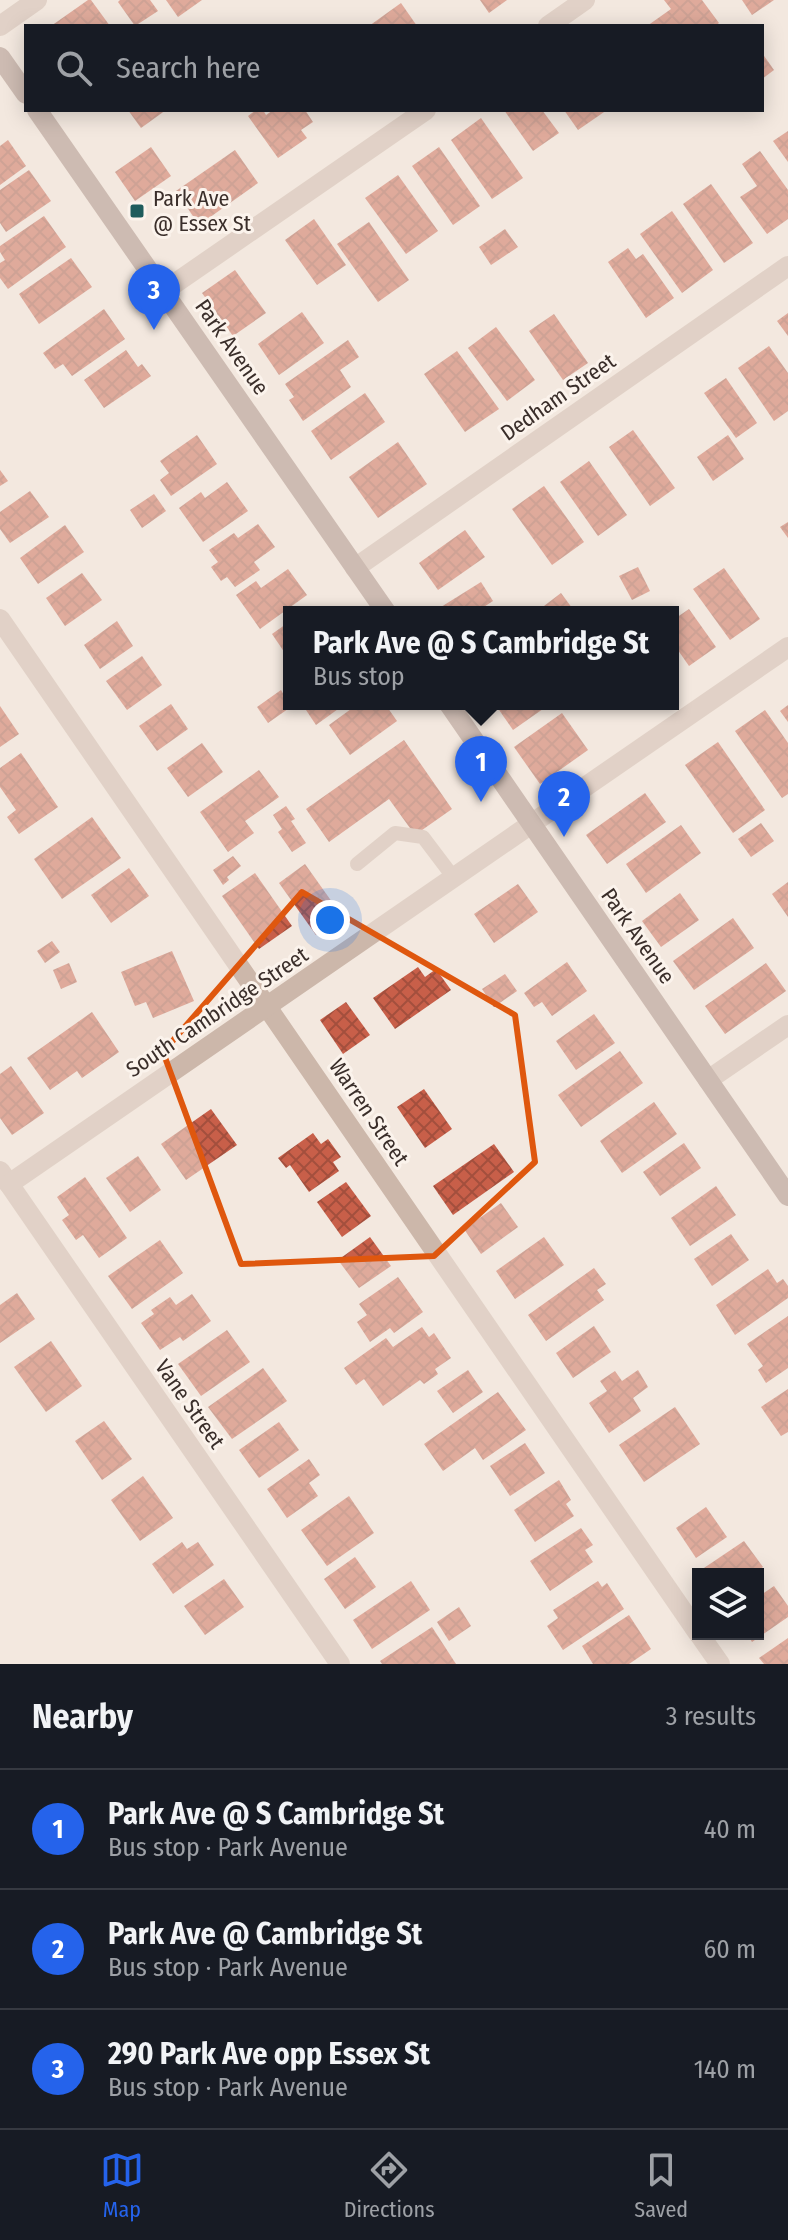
<!DOCTYPE html>
<meta charset="utf-8">
<style>
body{margin:0;font-family:"Fira Sans Condensed",sans-serif;background:#242831;color:#f1f3f6}
.controls{position:absolute;right:24px;bottom:24px;display:grid;overflow:hidden;border-radius:0px;box-shadow:0 4px 20px #0003}
.controls button{width:72px;height:72px;display:grid;place-items:center;padding:0;border:0;border-bottom:2px solid #363941;background:#171b24;color:#f1f3f6;font:40px sans-serif}
.you{position:absolute;left:330px;top:920px;width:28px;height:28px;margin:-20px;border:6px solid #fff;border-radius:50%;background:#1a73e8;box-shadow:0 0 0 12px #1a73e833}
.badge{display:grid;place-items:center;width:52px;height:52px;border-radius:50%;background:#2563eb;color:#fff;font-size:26px;font-weight:700}
.pin{position:absolute;translate:-50% -66px;filter:drop-shadow(0 2px 4px #0008)}
.pin::after{content:'';position:absolute;top:42px;width:28px;height:24px;background:inherit;clip-path:polygon(0 0,100% 0,50% 100%)}
.popup{position:absolute;left:283px;top:606px;width:396px;height:104px;box-sizing:border-box;display:grid;place-content:center;border-radius:0px;background:#171b24;filter:drop-shadow(0 2px 6px #0005);font-size:26px;white-space:nowrap;color:#9ea1a6}
.popup b{font-size:30px;color:#f1f3f6}
.popup::after{content:'';position:absolute;left:50%;top:100%;margin-left:-16px;border:16px solid transparent;border-top-color:#171b24}
.list{margin:0;padding:0;list-style:none}
h2{display:flex;justify-content:space-between;align-items:center;height:104px;margin:0;padding:0 32px;font-size:34px}
h2 small{font-size:26px;font-weight:400;color:#9ea1a6}
.list li{display:grid;grid-template-columns:52px 1fr auto;gap:24px;align-items:center;box-sizing:border-box;height:120px;padding:0 32px;border-top:2px solid #363941}
.list b{display:block;font-size:30px;white-space:nowrap}
.list p{margin:0;font-size:26px;white-space:nowrap;color:#9ea1a6}
.list em{font-size:26px;font-style:normal;color:#9ea1a6}
.icon{flex:none;width:44px;height:44px;fill:none;stroke:currentColor;stroke-width:2;stroke-linecap:round;stroke-linejoin:round}
.map{position:relative;flex:none;width:788px;height:1664px;overflow:hidden}
.search{position:absolute;background:#171b24;box-shadow:0 4px 20px #0003;left:24px;right:24px;top:24px;height:88px;display:flex;align-items:center;gap:20px;box-sizing:border-box;padding:0 28px;border-radius:0px;color:#9ea1a6;font-size:30px}
.sheet{height:464px;background:#171b24}
nav{display:flex;justify-content:space-around;align-items:center;box-sizing:border-box;height:112px;border-top:2px solid #363941;background:#171b24;font-size:22px;color:#9ea1a6}
nav a{display:grid;justify-items:center;gap:4px}
nav .on{color:#2563eb}
.map>svg:first-child{display:block}
.building{fill:url(#building-cross-hatch)}
.lines{fill:none;stroke-linecap:round;stroke-linejoin:round}
.lane{stroke:#ccb7aa;stroke-width:14}
.street{stroke:#ccb7aa;stroke-width:20}
.secondary{stroke:#a0867c;stroke-width:20}
.marked{fill:none;stroke:#df570e;stroke-width:6;stroke-linejoin:round}
.poi-dot{fill:#1e5c5c;stroke:#fbf3ec;stroke-width:3}
.labels{text-anchor:middle;dominant-baseline:central;stroke-width:6;stroke-linejoin:round;paint-order:stroke}
.poi-label{font-size:22px;fill:#3a2e2a;stroke:#fbf3ec;text-anchor:start}
.street-label{font-size:22px;fill:#3a2e2a;stroke:#fbf3ec}
</style>
<div class="map">
<svg width="788" height="1664" viewBox="0 0 788 1664">
<defs>
<pattern id="building-cross-hatch" width="8" height="8" patternUnits="userSpaceOnUse" patternTransform="scale(2)"><rect width="8" height="8" fill="#c85f49"/><path d="M0 0l8 8M0 8l8-8" fill="none" stroke="#a34f3d"/></pattern>
</defs>
<rect width="100%" height="100%" fill="#f3e8df"/>
<g class="building">
<polygon points="88,0 91,0 110,26 51,26"/>
<polygon points="120,0 150,0 158,11 135,26 118,2"/>
<polygon points="166,0 202,0 178,17"/>
<polygon points="480,0 507,0 489,13"/>
<polygon points="664,0 702,0 719,23 715,26 647,26 671,9"/>
<polygon points="742,0 774,0 752,15"/>
<polygon points="401,3 417,26 369,26"/>
<polygon points="762,53 774,70 762,79"/>
<polygon points="128,110 166,110 141,128"/>
<polygon points="256,110 263,110 266,115 273,110 305,110 313,122 301,130 307,138 278,158 248,116"/>
<polygon points="504,110 542,110 559,133 533,151"/>
<polygon points="564,110 607,110 578,130"/>
<polygon points="481,118 523,178 492,199 451,140"/>
<polygon points="788,131 788,162 773,141"/>
<polygon points="8,140 26,166 0,185 0,146"/>
<polygon points="151,147 171,176 135,201 115,172"/>
<polygon points="439,147 480,206 453,225 412,166"/>
<polygon points="235,150 258,183 199,225 176,191"/>
<polygon points="760,151 788,190 788,219 767,234 740,197 757,186 742,164"/>
<polygon points="29,170 51,201 6,232 0,223 0,190"/>
<polygon points="398,175 438,231 406,254 365,198"/>
<polygon points="711,184 753,243 724,263 683,204"/>
<polygon points="672,211 713,270 682,293 640,234"/>
<polygon points="44,216 66,247 8,289 0,278 0,263 5,260 0,252 0,246"/>
<polygon points="314,219 346,265 317,285 285,240"/>
<polygon points="369,222 409,280 378,302 337,244"/>
<polygon points="505,229 518,247 491,265 479,247"/>
<polygon points="628,248 636,259 643,254 674,298 646,318 608,262"/>
<polygon points="71,258 92,287 39,324 19,294"/>
<polygon points="235,270 266,313 233,336 202,293"/>
<polygon points="104,309 125,339 72,376 63,364 55,369 43,353"/>
<polygon points="302,312 324,343 279,375 258,344"/>
<polygon points="788,313 788,336 777,321"/>
<polygon points="554,314 588,363 563,380 529,331"/>
<polygon points="496,327 535,380 507,401 468,348"/>
<polygon points="348,340 359,357 340,370 351,387 303,421 289,400 294,397 285,384"/>
<polygon points="769,346 788,373 788,411 774,421 738,368"/>
<polygon points="126,350 138,367 142,364 151,376 104,408 84,380"/>
<polygon points="457,351 499,409 465,432 424,374"/>
<polygon points="726,378 757,423 736,438 704,393"/>
<polygon points="365,393 385,422 331,460 311,431"/>
<polygon points="633,430 675,488 650,506 609,447"/>
<polygon points="197,435 217,464 171,496 160,480 169,473 160,461"/>
<polygon points="728,435 744,459 713,481 697,457"/>
<polygon points="398,442 427,484 378,518 349,477"/>
<polygon points="589,461 627,515 598,536 560,482"/>
<polygon points="0,470 8,481 0,486"/>
<polygon points="227,482 248,511 203,542 179,508 201,492 205,498"/>
<polygon points="544,486 584,542 552,565 512,509"/>
<polygon points="30,491 49,517 10,543 0,529 0,512"/>
<polygon points="154,494 166,511 142,528 130,510"/>
<polygon points="788,522 788,538 780,527"/>
<polygon points="258,524 275,547 254,562 260,570 235,587 227,577 221,581 211,567 218,562 209,550 234,533 238,538"/>
<polygon points="65,525 84,552 38,584 20,558"/>
<polygon points="465,530 485,557 438,590 419,563"/>
<polygon points="638,567 650,591 632,600 619,576"/>
<polygon points="724,568 760,619 730,640 693,589"/>
<polygon points="288,569 307,595 260,629 236,595 256,581 261,588"/>
<polygon points="82,573 102,600 65,626 46,598"/>
<polygon points="481,582 493,601 476,612 433,612"/>
<polygon points="561,593 575,612 542,612 540,609"/>
<polygon points="689,609 716,647 689,666 673,643 673,620"/>
<polygon points="117,621 133,646 100,669 84,645"/>
<polygon points="289,622 289,659 272,634"/>
<polygon points="142,656 162,685 127,710 106,681"/>
<polygon points="281,690 289,704 295,704 268,723 257,707"/>
<polygon points="171,704 188,729 157,751 139,726"/>
<polygon points="302,704 345,704 316,725"/>
<polygon points="358,704 385,704 397,721 350,755 329,725"/>
<polygon points="495,704 550,704 513,730"/>
<polygon points="788,705 788,722 780,711"/>
<polygon points="0,706 19,734 0,747"/>
<polygon points="765,710 788,743 788,794 782,798 735,731"/>
<polygon points="562,713 588,750 540,784 514,747"/>
<polygon points="404,740 452,809 415,835 389,799 329,842 306,809"/>
<polygon points="718,742 765,810 733,833 685,765"/>
<polygon points="202,743 223,772 188,797 167,768"/>
<polygon points="21,753 58,807 19,834 7,817 16,810 0,787 0,768"/>
<polygon points="259,770 279,797 245,821 254,833 228,852 200,812"/>
<polygon points="645,793 666,822 607,864 586,835"/>
<polygon points="286,806 295,819 291,821 306,843 292,852 278,832 282,829 273,815"/>
<polygon points="92,817 121,858 62,899 34,859"/>
<polygon points="761,823 774,841 751,857 738,839"/>
<polygon points="681,825 701,853 646,893 626,864"/>
<polygon points="233,856 241,866 227,877 229,880 223,885 213,870"/>
<polygon points="305,864 342,916 316,935 279,883"/>
<polygon points="129,868 149,896 111,923 91,895"/>
<polygon points="255,873 292,926 259,949 222,896"/>
<polygon points="788,882 788,917 772,894"/>
<polygon points="518,884 538,912 494,943 474,914"/>
<polygon points="680,893 699,920 661,947 642,921"/>
<polygon points="733,918 754,948 694,990 673,961"/>
<polygon points="52,941 60,952 45,963 37,951"/>
<polygon points="172,951 194,1001 153,1018 146,1002 135,1006 121,972"/>
<polygon points="567,962 587,991 552,1016 542,1002 534,1007 524,993"/>
<polygon points="69,963 77,982 61,989 53,970"/>
<polygon points="766,963 786,991 725,1034 705,1006"/>
<polygon points="418,967 425,977 436,969 451,990 395,1029 373,998"/>
<polygon points="505,974 517,991 494,1007 482,989"/>
<polygon points="346,1002 370,1035 343,1054 320,1020"/>
<polygon points="92,1012 119,1052 82,1078 77,1071 50,1090 27,1058"/>
<polygon points="594,1014 615,1043 576,1070 556,1041"/>
<polygon points="620,1051 643,1083 581,1127 558,1095"/>
<polygon points="11,1066 44,1113 12,1135 0,1118 0,1074"/>
<polygon points="424,1089 452,1129 425,1148 397,1107"/>
<polygon points="654,1102 677,1134 622,1173 600,1141"/>
<polygon points="211,1109 237,1145 186,1180 161,1144"/>
<polygon points="313,1133 321,1144 328,1139 341,1157 333,1162 339,1171 309,1192 290,1165 286,1168 278,1158"/>
<polygon points="684,1143 701,1168 660,1196 643,1172"/>
<polygon points="494,1144 514,1172 453,1215 433,1186"/>
<polygon points="138,1156 161,1190 130,1212 106,1178"/>
<polygon points="85,1177 127,1238 99,1258 83,1235 76,1240 62,1220 69,1215 57,1197"/>
<polygon points="346,1182 371,1216 342,1237 317,1202"/>
<polygon points="716,1186 736,1215 690,1246 671,1218"/>
<polygon points="501,1203 518,1227 481,1254 464,1229"/>
<polygon points="731,1234 749,1260 712,1286 694,1259"/>
<polygon points="370,1237 391,1266 359,1288 338,1260"/>
<polygon points="544,1237 564,1265 515,1299 496,1271"/>
<polygon points="160,1240 183,1273 132,1309 108,1276"/>
<polygon points="594,1268 606,1284 597,1290 604,1300 546,1341 528,1315"/>
<polygon points="768,1269 777,1283 783,1279 788,1286 788,1298 735,1335 716,1305"/>
<polygon points="398,1277 423,1312 394,1333 390,1328 370,1342 357,1322 367,1315 359,1304"/>
<polygon points="17,1293 35,1319 0,1343 0,1305"/>
<polygon points="192,1294 211,1321 183,1341 180,1337 160,1350 141,1323 154,1314 151,1310 170,1297 176,1305"/>
<polygon points="788,1316 788,1368 766,1383 758,1370 763,1366 747,1344"/>
<polygon points="594,1326 611,1352 573,1378 556,1353"/>
<polygon points="422,1327 429,1337 434,1333 451,1358 435,1369 438,1374 424,1384 420,1380 383,1406 364,1379 356,1385 344,1368 386,1338 393,1347"/>
<polygon points="227,1330 250,1362 201,1396 178,1364"/>
<polygon points="51,1341 82,1386 46,1412 14,1367"/>
<polygon points="263,1368 287,1401 232,1439 208,1407"/>
<polygon points="468,1370 483,1392 453,1413 437,1391"/>
<polygon points="638,1370 648,1387 633,1398 641,1411 609,1433 589,1403 607,1391 600,1381 615,1371 622,1381"/>
<polygon points="788,1389 788,1432 781,1436 761,1407"/>
<polygon points="498,1392 526,1430 483,1460 475,1448 443,1471 424,1444"/>
<polygon points="675,1407 700,1444 644,1482 619,1445"/>
<polygon points="104,1421 132,1459 102,1480 75,1441"/>
<polygon points="279,1422 299,1450 259,1478 239,1450"/>
<polygon points="525,1443 545,1473 510,1496 490,1466"/>
<polygon points="309,1459 320,1475 309,1483 318,1496 287,1518 267,1489"/>
<polygon points="143,1476 173,1518 140,1541 111,1500"/>
<polygon points="559,1480 571,1500 566,1504 574,1516 535,1542 514,1510"/>
<polygon points="349,1496 374,1533 327,1566 301,1530"/>
<polygon points="706,1507 727,1537 696,1558 676,1528"/>
<polygon points="581,1528 593,1545 585,1550 593,1562 550,1591 530,1561"/>
<polygon points="744,1541 763,1567 753,1574 704,1574 701,1570"/>
<polygon points="182,1542 187,1549 198,1542 214,1565 173,1594 152,1564"/>
<polygon points="355,1557 376,1587 345,1609 324,1579"/>
<polygon points="224,1579 244,1607 205,1635 184,1606"/>
<polygon points="411,1581 430,1610 372,1649 353,1620"/>
<polygon points="598,1581 602,1587 607,1583 624,1609 563,1650 547,1626 558,1618 553,1610"/>
<polygon points="774,1586 788,1606 788,1617 752,1642 747,1634 758,1634 758,1597"/>
<polygon points="459,1607 471,1626 449,1641 437,1622"/>
<polygon points="629,1615 651,1649 629,1664 593,1664 582,1646"/>
<polygon points="432,1627 456,1664 382,1664 380,1661"/>
<polygon points="788,1638 788,1664 764,1664 759,1658"/>
</g>
<g class="lines">
<polyline class="lane" points="357,864 395,833 423,837 454,878"/>
<g class="street">
<polyline points="0,26 37,0"/>
<polyline points="548,26 585,0"/>
<polyline points="164,291 426,110"/>
<polyline points="355,568 788,266"/>
<polyline points="0,619 698,1633"/>
<polyline points="708,1080 788,1025"/>
<polyline points="0,1171 340,1664"/>
<polyline points="9,1184 788,647"/>
<polyline points="699,1634 720,1664"/>
</g>
<g class="secondary">
<polyline points="0,57 26,94"/>
<polyline points="37,110 386,612"/>
<polyline points="449,704 788,1196"/>
</g>
</g>
<path d="M0 0H788V1664H0ZM302,892L515,1015L535,1162L434,1256L241,1264L163,1052Z" fill="#f3e8df" fill-opacity=".55" fill-rule="evenodd"/>
<path class="marked" d="M302,892L515,1015L535,1162L434,1256L241,1264L163,1052Z"/>
<rect class="poi-dot" x="129" y="203" width="16" height="16" rx="4"/>
<g class="labels">
<g class="poi-label">
<text x="153" y="198">Park Ave<tspan x="153" dy="25">@ Essex St</tspan></text>
</g>
<g class="street-label">
<text transform="translate(232 347) rotate(55)">Park Avenue</text>
<text transform="translate(558 397) rotate(-35)">Dedham Street</text>
<text transform="translate(638 936) rotate(55)">Park Avenue</text>
<text transform="translate(217 1012) rotate(-34)">South Cambridge Street</text>
<text transform="translate(369 1112) rotate(56)">Warren Street</text>
<text transform="translate(190 1404) rotate(55)">Vane Street</text>
</g>
</g>
</svg>
<div class="controls">
<button><svg class="icon" aria-label="layers" viewBox="0 0 24 24"><path d="M12 4l9 5-9 5-9-5zM3 14l9 5 9-5"/></svg></button>
</div>
<div class="you"></div>
<div class="pin badge" style="left:481px;top:802px">1</div>
<div class="popup"><b>Park Ave @ S Cambridge St</b>Bus stop</div>
<div class="pin badge" style="left:564px;top:837px">2</div>
<div class="pin badge" style="left:154px;top:330px">3</div>
<div class="search"><svg class="icon" aria-label="search" viewBox="0 0 24 24"><circle cx="10" cy="10" r="6"/><path d="M15 15l6 6"/></svg>Search here</div>
</div>
<section class="sheet">
<h2>Nearby<small>3 results</small></h2>
<ul class="list">
<li><span class="badge">1</span><div><b>Park Ave @ S Cambridge St</b><p>Bus stop · Park Avenue</p></div><em>40 m</em></li>
<li><span class="badge">2</span><div><b>Park Ave @ Cambridge St</b><p>Bus stop · Park Avenue</p></div><em>60 m</em></li>
<li><span class="badge">3</span><div><b>290 Park Ave opp Essex St</b><p>Bus stop · Park Avenue</p></div><em>140 m</em></li>
</ul>
</section>
<nav>
<a class="on"><svg class="icon" aria-label="map" viewBox="0 0 24 24"><path d="M3 6l6-2 6 2 6-2v14l-6 2-6-2-6 2zM9 4v14M15 6v14"/></svg>Map</a>
<a><svg class="icon" aria-label="directions" viewBox="0 0 24 24"><path d="M12 3l9 9-9 9-9-9zM9 14v-3h6M13 9l2 2-2 2"/></svg>Directions</a>
<a><svg class="icon" aria-label="saved" viewBox="0 0 24 24"><path d="M7 4h10v16l-5-4-5 4z"/></svg>Saved</a>
</nav>
